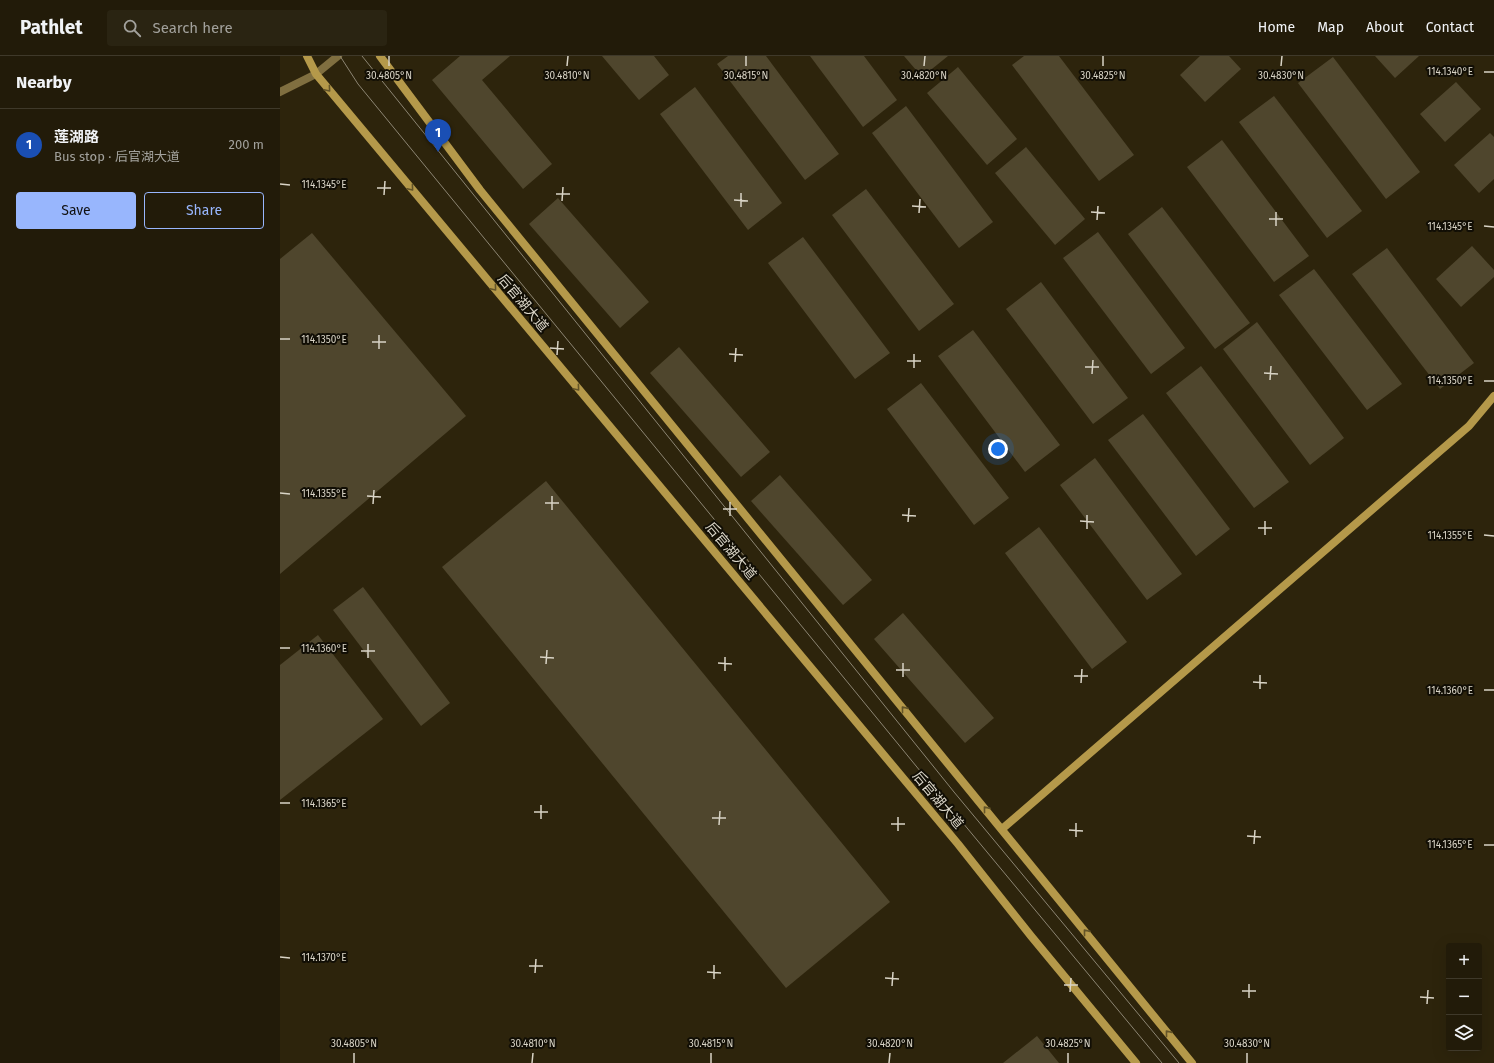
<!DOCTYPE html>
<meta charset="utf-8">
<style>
body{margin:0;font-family:"Fira Sans","Noto Sans SC",sans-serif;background:#2a2412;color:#f1f3f6}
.controls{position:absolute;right:12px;bottom:12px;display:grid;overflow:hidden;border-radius:4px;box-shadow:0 4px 16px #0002}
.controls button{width:36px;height:36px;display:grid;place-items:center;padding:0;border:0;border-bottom:1px solid #3f392a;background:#221b09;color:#f1f3f6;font:20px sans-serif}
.you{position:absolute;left:718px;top:393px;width:14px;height:14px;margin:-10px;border:3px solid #fff;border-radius:50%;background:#1a73e8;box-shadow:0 0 0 6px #1a73e833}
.badge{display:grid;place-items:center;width:26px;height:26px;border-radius:50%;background:#98b6fd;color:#fff;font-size:13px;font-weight:700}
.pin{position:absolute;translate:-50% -33px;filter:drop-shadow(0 1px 2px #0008)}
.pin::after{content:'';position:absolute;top:21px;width:14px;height:12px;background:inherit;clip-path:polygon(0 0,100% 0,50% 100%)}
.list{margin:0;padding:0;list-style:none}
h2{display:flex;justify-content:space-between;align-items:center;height:52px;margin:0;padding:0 16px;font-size:17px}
h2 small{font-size:13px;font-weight:400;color:#a2a19c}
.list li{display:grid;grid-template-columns:26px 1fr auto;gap:12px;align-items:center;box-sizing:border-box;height:72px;padding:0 16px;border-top:1px solid #3f392a}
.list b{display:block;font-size:15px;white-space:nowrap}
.list p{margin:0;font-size:13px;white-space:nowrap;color:#a2a19c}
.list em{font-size:13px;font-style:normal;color:#a2a19c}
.actions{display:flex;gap:8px;padding:12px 16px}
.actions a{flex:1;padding:9px 0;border:1px solid #98b6fd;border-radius:4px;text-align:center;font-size:14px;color:#98b6fd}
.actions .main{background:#98b6fd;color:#111}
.icon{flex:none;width:22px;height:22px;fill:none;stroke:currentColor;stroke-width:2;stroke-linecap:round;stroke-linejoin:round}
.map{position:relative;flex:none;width:1214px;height:1007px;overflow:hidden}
header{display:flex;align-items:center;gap:24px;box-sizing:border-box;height:56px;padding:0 20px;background:#221b09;border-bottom:1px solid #3f392a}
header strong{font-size:19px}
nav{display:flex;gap:22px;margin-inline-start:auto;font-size:14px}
.search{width:280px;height:36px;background:#2a2412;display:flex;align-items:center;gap:10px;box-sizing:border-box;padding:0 14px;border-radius:4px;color:#a2a19c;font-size:15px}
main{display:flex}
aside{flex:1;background:#221b09}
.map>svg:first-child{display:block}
.building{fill:#4f462d}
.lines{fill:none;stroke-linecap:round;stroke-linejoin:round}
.street{stroke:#806f40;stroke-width:8}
.secondary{stroke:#b5994a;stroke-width:8}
.tram{stroke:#8c8573;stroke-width:1}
.oneway{stroke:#635428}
.ticks{fill:none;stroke:#d9d4c6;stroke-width:1.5}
.labels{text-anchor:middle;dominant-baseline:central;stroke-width:4;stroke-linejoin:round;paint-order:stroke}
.street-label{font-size:14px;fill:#d9d4c6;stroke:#110e05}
.ticks-label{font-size:10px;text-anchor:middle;fill:#d9d4c6;stroke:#110e05;stroke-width:4;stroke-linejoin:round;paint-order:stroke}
</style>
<header>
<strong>Pathlet</strong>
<div class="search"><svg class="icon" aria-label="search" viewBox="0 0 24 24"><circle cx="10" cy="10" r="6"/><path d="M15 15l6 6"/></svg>Search here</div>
<nav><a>Home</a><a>Map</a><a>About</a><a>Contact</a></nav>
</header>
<main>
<aside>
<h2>Nearby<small></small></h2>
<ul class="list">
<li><span class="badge" style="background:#1a4fb4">1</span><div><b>莲湖路</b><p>Bus stop · 后官湖大道</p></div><em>200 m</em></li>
</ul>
<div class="actions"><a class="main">Save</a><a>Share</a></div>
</aside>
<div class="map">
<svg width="1214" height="1007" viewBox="0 0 1214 1007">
<rect width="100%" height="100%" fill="#2d240c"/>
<g class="building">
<polygon points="180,0 230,0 202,24 272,108 243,133 152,24"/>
<polygon points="322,0 374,0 389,19 359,44"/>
<polygon points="448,0 486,0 559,98 525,124 437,8"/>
<polygon points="530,0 584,0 617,44 583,71"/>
<polygon points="624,0 668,0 642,21"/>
<polygon points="744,0 779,0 854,99 819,125 732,9"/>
<polygon points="920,0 949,0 961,13 925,46 900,19"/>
<polygon points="1095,0 1139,0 1115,22"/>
<polygon points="1053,1 1140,116 1106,143 1018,27"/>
<polygon points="678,11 737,83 707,109 647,37"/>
<polygon points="1176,26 1201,53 1165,86 1140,58"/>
<polygon points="415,31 502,147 468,174 380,58"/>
<polygon points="994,40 1082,155 1047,182 959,66"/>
<polygon points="626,50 713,166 679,192 592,77"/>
<polygon points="1210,77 1214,81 1214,123 1199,137 1174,109"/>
<polygon points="942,84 1029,200 994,226 907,111"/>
<polygon points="746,91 805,163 775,189 715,117"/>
<polygon points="586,133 674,248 639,275 552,159"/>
<polygon points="278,142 369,246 340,272 249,168"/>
<polygon points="882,151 970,267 935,293 848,178"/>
<polygon points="818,176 905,292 871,318 783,202"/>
<polygon points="32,177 186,360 0,518 0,203"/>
<polygon points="523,181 610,297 575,323 488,207"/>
<polygon points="1192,190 1214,214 1214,221 1181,251 1156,223"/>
<polygon points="1107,192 1194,307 1160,333 1072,218"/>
<polygon points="1034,213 1122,328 1087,354 999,239"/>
<polygon points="761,226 848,342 813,368 726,253"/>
<polygon points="977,266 1064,382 1030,409 943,293"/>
<polygon points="693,274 780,389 745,416 658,300"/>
<polygon points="399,291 490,396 461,421 370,317"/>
<polygon points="921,310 1009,426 974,452 886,337"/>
<polygon points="641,327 729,442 694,469 607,353"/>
<polygon points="863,358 950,473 916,500 828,384"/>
<polygon points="815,402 902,518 867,544 780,429"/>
<polygon points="500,419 592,524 563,549 471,445"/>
<polygon points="266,425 610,846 506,932 162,511"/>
<polygon points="759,471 847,586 812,613 725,497"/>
<polygon points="83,531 170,647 141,670 53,554"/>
<polygon points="623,557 714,662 685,687 594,583"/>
<polygon points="38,579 103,663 0,744 0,609"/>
<polygon points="757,980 779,1007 723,1007"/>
</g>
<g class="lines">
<polyline class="street" points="0,36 36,18 58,0"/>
<g class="secondary">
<polyline points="27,0 36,18 678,788 751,880 856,1007"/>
<polyline points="100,0 200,134 912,1007"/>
<polyline points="722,773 1189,370 1214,340"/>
</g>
<g class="tram">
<polyline points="60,0 78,28 668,749 882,1007"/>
<polyline points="82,0 674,736 899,1007"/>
</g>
</g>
<defs><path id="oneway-chevron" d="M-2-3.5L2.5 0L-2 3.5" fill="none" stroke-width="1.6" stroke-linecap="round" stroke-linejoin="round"/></defs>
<g class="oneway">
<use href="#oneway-chevron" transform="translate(48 33) rotate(50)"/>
<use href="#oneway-chevron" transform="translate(131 132) rotate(50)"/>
<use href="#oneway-chevron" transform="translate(214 232) rotate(50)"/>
<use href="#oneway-chevron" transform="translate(297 332) rotate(50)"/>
<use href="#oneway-chevron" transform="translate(624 653) rotate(-129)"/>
<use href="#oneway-chevron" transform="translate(706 753) rotate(-129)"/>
<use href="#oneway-chevron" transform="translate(806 876) rotate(-129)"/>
<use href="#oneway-chevron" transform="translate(888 977) rotate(-129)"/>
</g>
<path class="ticks" d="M109,10V0M287,10L288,0M466,10V0M644,10L645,0M823,10V0M1001,10L1002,0M1204,16H1214M0,128L10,129M97,132H111M276,138H290M104,139L105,125M454,144L468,145M282,145L283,131M632,150L646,151M461,151V137M811,156L825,157M639,157L640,143M989,163H1003M817,164L818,150M996,170V156M1204,170L1214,171M0,283H10M92,286H106M270,292L284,293M99,293V279M449,298L463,299M277,299L278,285M627,305H641M455,306L456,292M805,311H819M634,312V298M984,317L998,318M812,318L813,304M990,324L991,310M1204,325H1214M0,437L10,438M87,440L101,441M265,447H279M93,448L94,434M443,453H457M272,454V440M622,459L636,460M450,460V446M800,465L814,466M628,466L629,452M978,472H992M807,473V459M985,479V465M1204,479L1214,480M0,592H10M81,595H95M260,601L274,602M88,602V588M438,607L452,608M266,608L267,594M616,614H630M445,615V601M794,620H808M623,621V607M973,626L987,627M801,627L802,613M980,633V619M1204,634H1214M0,747H10M254,756H268M432,762H446M261,763V749M611,768H625M439,769L440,755M789,774L803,775M618,775V761M967,780L981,781M796,781V767M974,788L975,774M1204,789H1214M0,901L10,902M249,910H263M427,916L441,917M255,917L256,903M605,922L619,923M434,923V909M784,929H798M612,930L613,916M962,935H976M790,936L791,922M1140,941L1154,942M969,942V928M1147,948L1148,934M74,1007V997M252,1007L253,997M431,1007V997M609,1007L610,997M788,1007V997M967,1007V997"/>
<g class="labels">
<g class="street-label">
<text transform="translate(243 247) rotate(50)">后官湖大道</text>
<text transform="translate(451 495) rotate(50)">后官湖大道</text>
<text transform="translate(658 744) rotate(50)">后官湖大道</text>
</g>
</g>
<g class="ticks-label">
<text x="1170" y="19">114.1340°E</text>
<text x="109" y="23">30.4805°N</text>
<text x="287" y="23">30.4810°N</text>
<text x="466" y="23">30.4815°N</text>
<text x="644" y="23">30.4820°N</text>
<text x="823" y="23">30.4825°N</text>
<text x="1001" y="23">30.4830°N</text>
<text x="44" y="132">114.1345°E</text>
<text x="1170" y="174">114.1345°E</text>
<text x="44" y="287">114.1350°E</text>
<text x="1170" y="328">114.1350°E</text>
<text x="44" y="441">114.1355°E</text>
<text x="1170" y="483">114.1355°E</text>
<text x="44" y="596">114.1360°E</text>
<text x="1170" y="638">114.1360°E</text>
<text x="44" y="751">114.1365°E</text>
<text x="1170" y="792">114.1365°E</text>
<text x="44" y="905">114.1370°E</text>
<text x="74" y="991">30.4805°N</text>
<text x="253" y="991">30.4810°N</text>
<text x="431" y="991">30.4815°N</text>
<text x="610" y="991">30.4820°N</text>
<text x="788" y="991">30.4825°N</text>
<text x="967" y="991">30.4830°N</text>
</g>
</svg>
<div class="controls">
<button>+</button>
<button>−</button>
<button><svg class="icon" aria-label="layers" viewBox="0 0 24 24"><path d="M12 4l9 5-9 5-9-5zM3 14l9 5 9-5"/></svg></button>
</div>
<div class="you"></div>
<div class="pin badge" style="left:158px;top:96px;background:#1a4fb4">1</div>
</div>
</main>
